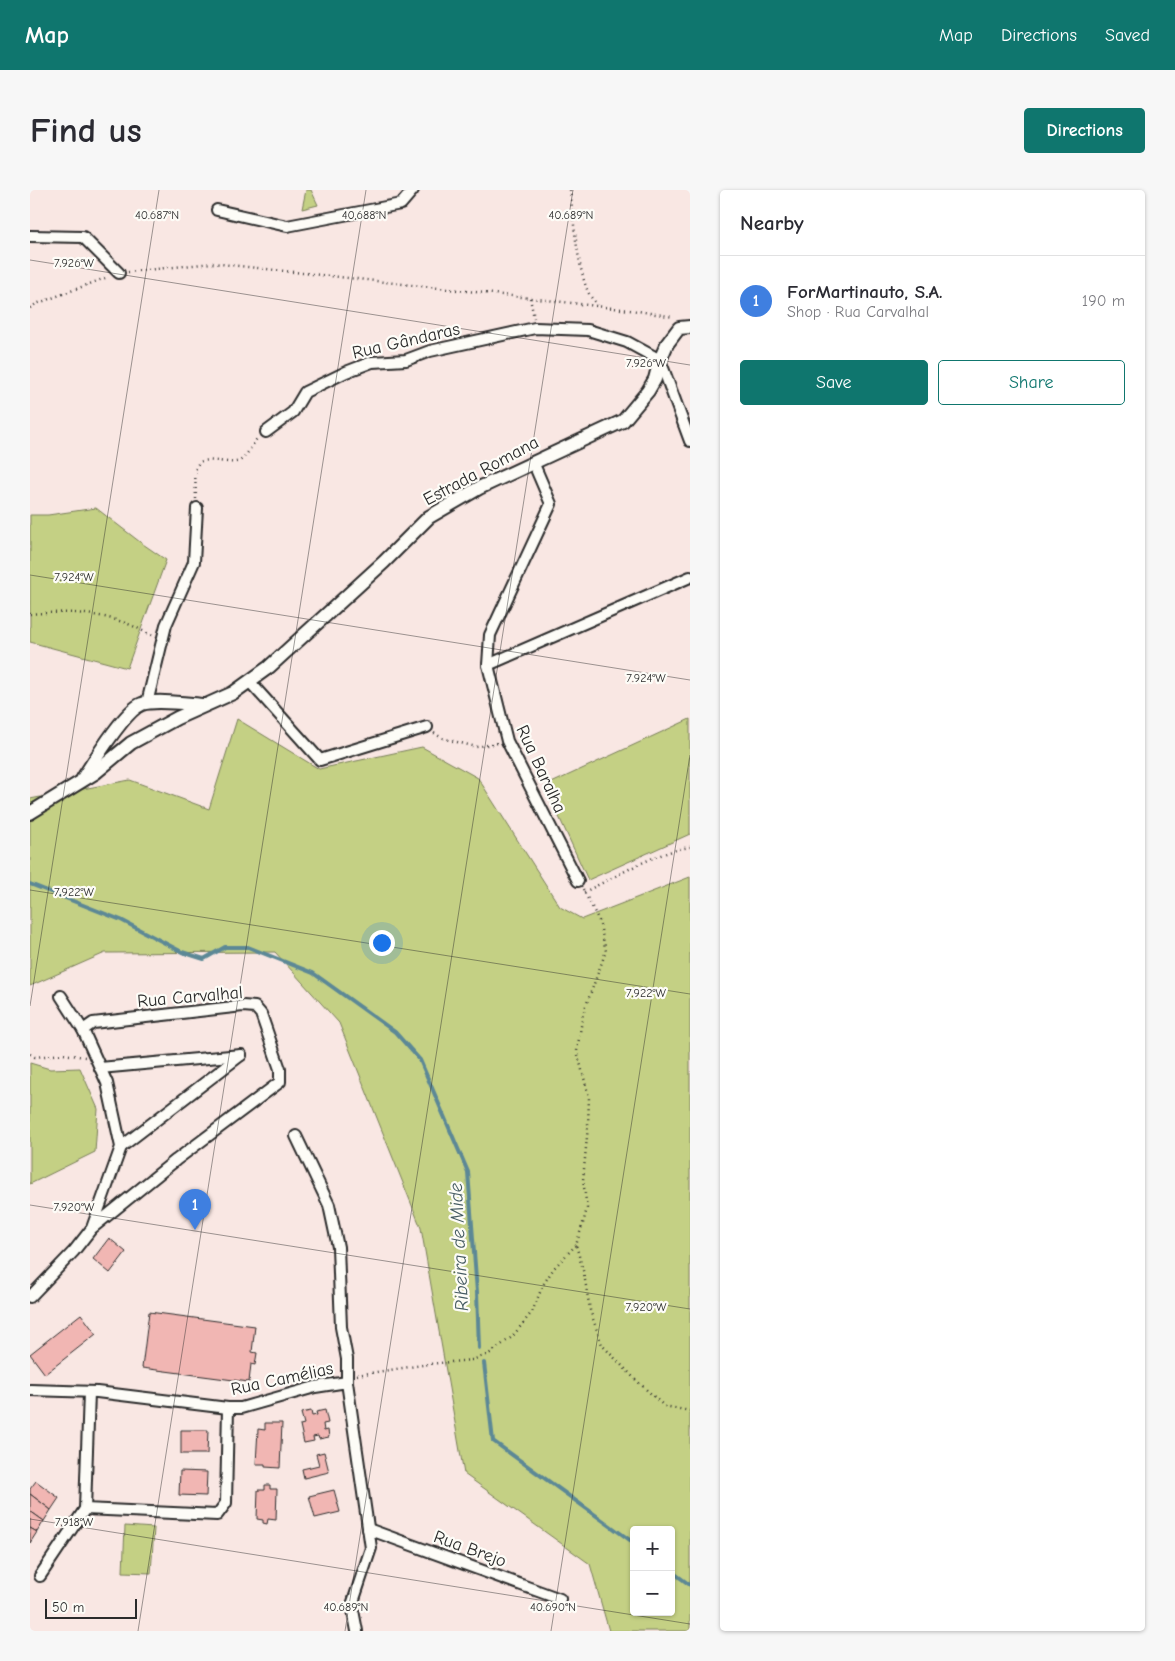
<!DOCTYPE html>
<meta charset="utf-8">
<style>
body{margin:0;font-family:"Comic Neue",sans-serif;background:#f7f7f7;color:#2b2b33}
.controls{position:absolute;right:15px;bottom:15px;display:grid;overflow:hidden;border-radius:5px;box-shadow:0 1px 4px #0004}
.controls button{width:45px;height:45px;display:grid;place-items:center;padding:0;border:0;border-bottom:1px solid #e1e1e2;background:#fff;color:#2b2b33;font:25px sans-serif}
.scale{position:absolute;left:15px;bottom:12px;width:92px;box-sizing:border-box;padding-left:5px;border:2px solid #2b2b2b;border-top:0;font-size:14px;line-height:18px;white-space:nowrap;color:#2b2b2b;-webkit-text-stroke:4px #fdfcf7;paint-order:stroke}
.you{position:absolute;left:351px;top:752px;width:18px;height:18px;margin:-12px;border:4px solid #fff;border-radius:50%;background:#1a73e8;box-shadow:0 0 0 8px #1a73e833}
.badge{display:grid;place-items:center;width:32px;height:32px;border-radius:50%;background:#0f766e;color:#fff;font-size:16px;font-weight:700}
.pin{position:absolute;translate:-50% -41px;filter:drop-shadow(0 1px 2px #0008)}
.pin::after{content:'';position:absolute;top:26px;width:18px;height:15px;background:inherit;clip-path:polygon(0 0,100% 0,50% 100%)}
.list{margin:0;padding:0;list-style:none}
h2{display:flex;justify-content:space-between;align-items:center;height:65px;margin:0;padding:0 20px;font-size:21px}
h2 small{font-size:16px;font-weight:400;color:#7c7c81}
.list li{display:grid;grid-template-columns:32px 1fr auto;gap:15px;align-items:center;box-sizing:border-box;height:90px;padding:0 20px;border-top:1px solid #e1e1e2}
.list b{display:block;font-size:19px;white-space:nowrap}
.list p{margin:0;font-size:16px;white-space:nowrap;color:#7c7c81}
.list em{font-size:16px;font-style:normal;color:#7c7c81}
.actions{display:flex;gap:10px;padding:15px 20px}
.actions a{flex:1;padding:11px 0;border:1px solid #0f766e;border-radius:5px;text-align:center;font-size:18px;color:#0f766e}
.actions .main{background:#0f766e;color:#fff}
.map{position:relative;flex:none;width:660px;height:1441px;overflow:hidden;border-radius:5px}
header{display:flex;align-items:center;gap:30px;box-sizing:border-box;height:70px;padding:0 25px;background:#0f766e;color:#fff}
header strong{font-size:24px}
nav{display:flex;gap:28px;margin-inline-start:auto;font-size:18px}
.intro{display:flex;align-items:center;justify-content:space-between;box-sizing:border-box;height:120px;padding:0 30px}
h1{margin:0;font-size:35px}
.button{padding:12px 22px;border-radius:5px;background:#0f766e;color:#fff;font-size:18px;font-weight:700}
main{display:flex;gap:30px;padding:0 30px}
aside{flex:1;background:#fff;border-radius:5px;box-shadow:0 1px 4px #0004}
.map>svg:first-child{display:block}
.green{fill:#c4d084;stroke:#787e58;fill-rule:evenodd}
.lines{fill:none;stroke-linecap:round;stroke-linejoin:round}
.stream{stroke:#5c8896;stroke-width:4}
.building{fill:#f1b6b3;stroke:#2b2b2b}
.minor-casing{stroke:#2b2b2b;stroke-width:14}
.tertiary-casing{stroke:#2b2b2b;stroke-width:16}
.path{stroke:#2b2b2b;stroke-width:2.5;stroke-dasharray:1 4;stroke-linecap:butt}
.minor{stroke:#fdfcf7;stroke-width:10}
.tertiary{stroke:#fdfcf7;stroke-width:12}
.ticks{fill:none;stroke:#2b2b2b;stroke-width:1;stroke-opacity:0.45}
.labels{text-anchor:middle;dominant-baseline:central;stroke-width:4.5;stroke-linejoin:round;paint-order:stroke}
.street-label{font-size:18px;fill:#2b2b2b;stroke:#fdfcf7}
.water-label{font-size:19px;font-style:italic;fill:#445a61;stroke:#fdfcf7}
.ticks-label{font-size:12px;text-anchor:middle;fill:#2b2b2b;stroke:#fdfcf7;stroke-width:4.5;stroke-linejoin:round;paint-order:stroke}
</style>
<header>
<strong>Map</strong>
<nav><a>Map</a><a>Directions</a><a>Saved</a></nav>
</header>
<div class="intro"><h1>Find us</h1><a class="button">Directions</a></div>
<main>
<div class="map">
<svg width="660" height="1441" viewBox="0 0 660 1441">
<rect width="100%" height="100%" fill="#f9e7e3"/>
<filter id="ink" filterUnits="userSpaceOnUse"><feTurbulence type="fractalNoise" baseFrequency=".02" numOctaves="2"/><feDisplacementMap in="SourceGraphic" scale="10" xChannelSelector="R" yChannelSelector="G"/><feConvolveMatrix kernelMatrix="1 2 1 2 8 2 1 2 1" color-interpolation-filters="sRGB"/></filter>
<g filter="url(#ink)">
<g class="green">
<polygon points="276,0 281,0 288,15 272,19"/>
<polygon points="66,318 110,352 136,370 97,478 0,452 0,325 18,325"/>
<path d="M207,529L289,579L392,557L448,588L530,717L552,729L660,687V1441H579L560,1374L434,1284L391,1038L309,833L245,762L75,763L0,796V609L100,590L179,619ZM604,1340H641V1422H604Z"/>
<polygon points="660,529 660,644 558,690 515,596"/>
<polygon points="0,873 20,879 50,878 68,919 65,962 0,994"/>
<polygon points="95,1336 124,1338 121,1383 93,1382"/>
</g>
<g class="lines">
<g class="stream">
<polyline points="0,694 91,730 152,762 174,769 195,757 218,757 283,783 365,842 390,870 438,982 447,1102 449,1158"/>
<polyline points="454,1173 463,1251 604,1353"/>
<polyline points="641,1381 660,1395"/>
</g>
</g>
<g class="building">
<polygon points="79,1048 96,1062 80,1083 63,1069"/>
<polygon points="119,1122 225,1136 222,1162 227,1163 225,1175 221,1174 219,1192 112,1178"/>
<polygon points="51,1124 66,1144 15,1184 0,1164"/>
<polygon points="295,1220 298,1233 293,1234 294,1241 298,1240 299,1247 289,1249 288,1246 283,1247 284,1251 274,1253 270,1235 274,1234 271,1223 281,1221 282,1226 287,1225 286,1222"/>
<polygon points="235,1233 252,1233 250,1278 235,1277 235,1274 226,1274 228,1239 235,1240"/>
<polygon points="151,1240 178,1240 177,1264 151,1264"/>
<polygon points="294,1262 299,1282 274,1288 272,1279 289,1275 286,1264"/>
<polygon points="150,1281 177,1282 176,1306 149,1305"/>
<polygon points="6,1291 29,1308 21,1320 0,1304 0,1299"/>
<polygon points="235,1295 240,1295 240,1299 247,1299 246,1330 238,1329 237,1334 233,1333 233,1330 227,1329 228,1300 235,1300"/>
<polygon points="304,1300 310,1322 285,1328 279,1306"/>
<polygon points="0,1304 21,1320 14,1331 0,1321"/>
<polygon points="0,1321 14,1331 7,1342 0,1338"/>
<polygon points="0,1338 7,1342 0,1353"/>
</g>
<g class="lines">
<g class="minor-casing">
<g id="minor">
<polyline points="187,20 257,36 371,14 383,0"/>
<polyline points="0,46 53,47 89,83"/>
<polyline points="236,242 263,222 275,202 316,182 342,172 376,170 400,161 505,138 558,140 597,152 630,170 660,251"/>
<polyline points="503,272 521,314 460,445 458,475 477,551 548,691"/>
<polyline points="458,475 660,387"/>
<polyline points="219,491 290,570 397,537"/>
<polyline points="117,513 136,435 164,372 167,318"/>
<polyline points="31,806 53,840"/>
<polyline points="70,878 211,865"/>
<polyline points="266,946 299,1015 308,1057 311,1137 317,1169 317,1192"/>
<polyline points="91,957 211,865"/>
<polyline points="0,1107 44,1061 62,1038 146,970 250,892 250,879 231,824 225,817 213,816 63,833 53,840 77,893 91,957 62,1038"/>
<polyline points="0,1200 67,1202 198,1218 211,1218 285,1197 317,1192 341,1358 322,1415 327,1441"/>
<polyline points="59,1202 55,1319 187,1325 196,1313 198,1218"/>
<polyline points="338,1339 530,1409"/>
<polyline points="10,1386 55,1319"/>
</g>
</g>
<g class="tertiary-casing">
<g id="tertiary">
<path d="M53,588C64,571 95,520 112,514C125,509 159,514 174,515"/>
<polyline points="0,623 65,583 101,553 147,528 203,503 239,477 354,372 399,327 449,298 593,231 618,201 625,189 630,170 637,154 649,138 660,137"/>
</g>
</g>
<g class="path">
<path d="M540,0C543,24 548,88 561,107C563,110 566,113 568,115"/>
<polyline points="98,82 182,73 500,108 608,121 644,127"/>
<polyline points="500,108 504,128"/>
<polyline points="0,118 6,114 78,87"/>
<path d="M166,309L165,280L169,272C181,267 203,276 211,270C218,264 223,254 228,247"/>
<path d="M0,424C35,421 70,422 103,436C110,439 117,444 124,446"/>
<polyline points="404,543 412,548 446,557 468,553"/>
<polyline points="553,699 569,731 576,761 553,824 547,861 559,907 558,936 553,990 557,1018 554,1030 546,1055 554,1084 560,1120 572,1155 605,1189 634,1216 660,1221"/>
<path d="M554,702C588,686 623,663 660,657"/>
<polyline points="0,864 5,867 33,864 55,867"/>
<polyline points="327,1185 399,1174 442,1170 459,1164 482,1147 502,1122 513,1095 524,1078 546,1055"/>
</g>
<use href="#minor" class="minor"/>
<use href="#tertiary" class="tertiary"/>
</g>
</g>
<path class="ticks" d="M0,70L660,175M0,385L660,490M0,700L660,804M0,816L129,0M0,1015L660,1119M0,1329L660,1434M108,1441L336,0M315,1441L543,0M521,1441L660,565"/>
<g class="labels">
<g class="street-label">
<text transform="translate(376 151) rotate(-13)">Rua Gândaras</text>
<text transform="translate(451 281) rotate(-28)">Estrada Romana</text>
<text transform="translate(511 579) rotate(65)">Rua Baralha</text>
<text transform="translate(160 807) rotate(-5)">Rua Carvalhal</text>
<text transform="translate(252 1189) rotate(-12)">Rua Camélias</text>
<text transform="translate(440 1359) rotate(20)">Rua Brejo</text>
</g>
<g class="water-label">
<text transform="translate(429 1057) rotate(-93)">Ribeira de Mide</text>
</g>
</g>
<g class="ticks-label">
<text x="127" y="29">40.687°N</text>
<text x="334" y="29">40.688°N</text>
<text x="541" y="29">40.689°N</text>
<text x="44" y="77">7.926°W</text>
<text x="616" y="177">7.926°W</text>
<text x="44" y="391">7.924°W</text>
<text x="616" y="492">7.924°W</text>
<text x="44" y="706">7.922°W</text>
<text x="616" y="807">7.922°W</text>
<text x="44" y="1021">7.920°W</text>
<text x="616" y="1121">7.920°W</text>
<text x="44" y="1336">7.918°W</text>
<text x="316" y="1421">40.689°N</text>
<text x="523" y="1421">40.690°N</text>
</g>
</svg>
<div class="controls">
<button>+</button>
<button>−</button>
</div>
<div class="scale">50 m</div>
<div class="you"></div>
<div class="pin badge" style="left:165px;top:1040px;background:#3f7fe0">1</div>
</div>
<aside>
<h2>Nearby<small></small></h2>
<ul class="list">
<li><span class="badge" style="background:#3f7fe0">1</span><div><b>ForMartinauto, S.A.</b><p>Shop · Rua Carvalhal</p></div><em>190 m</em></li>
</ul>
<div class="actions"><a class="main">Save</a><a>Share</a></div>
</aside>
</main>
